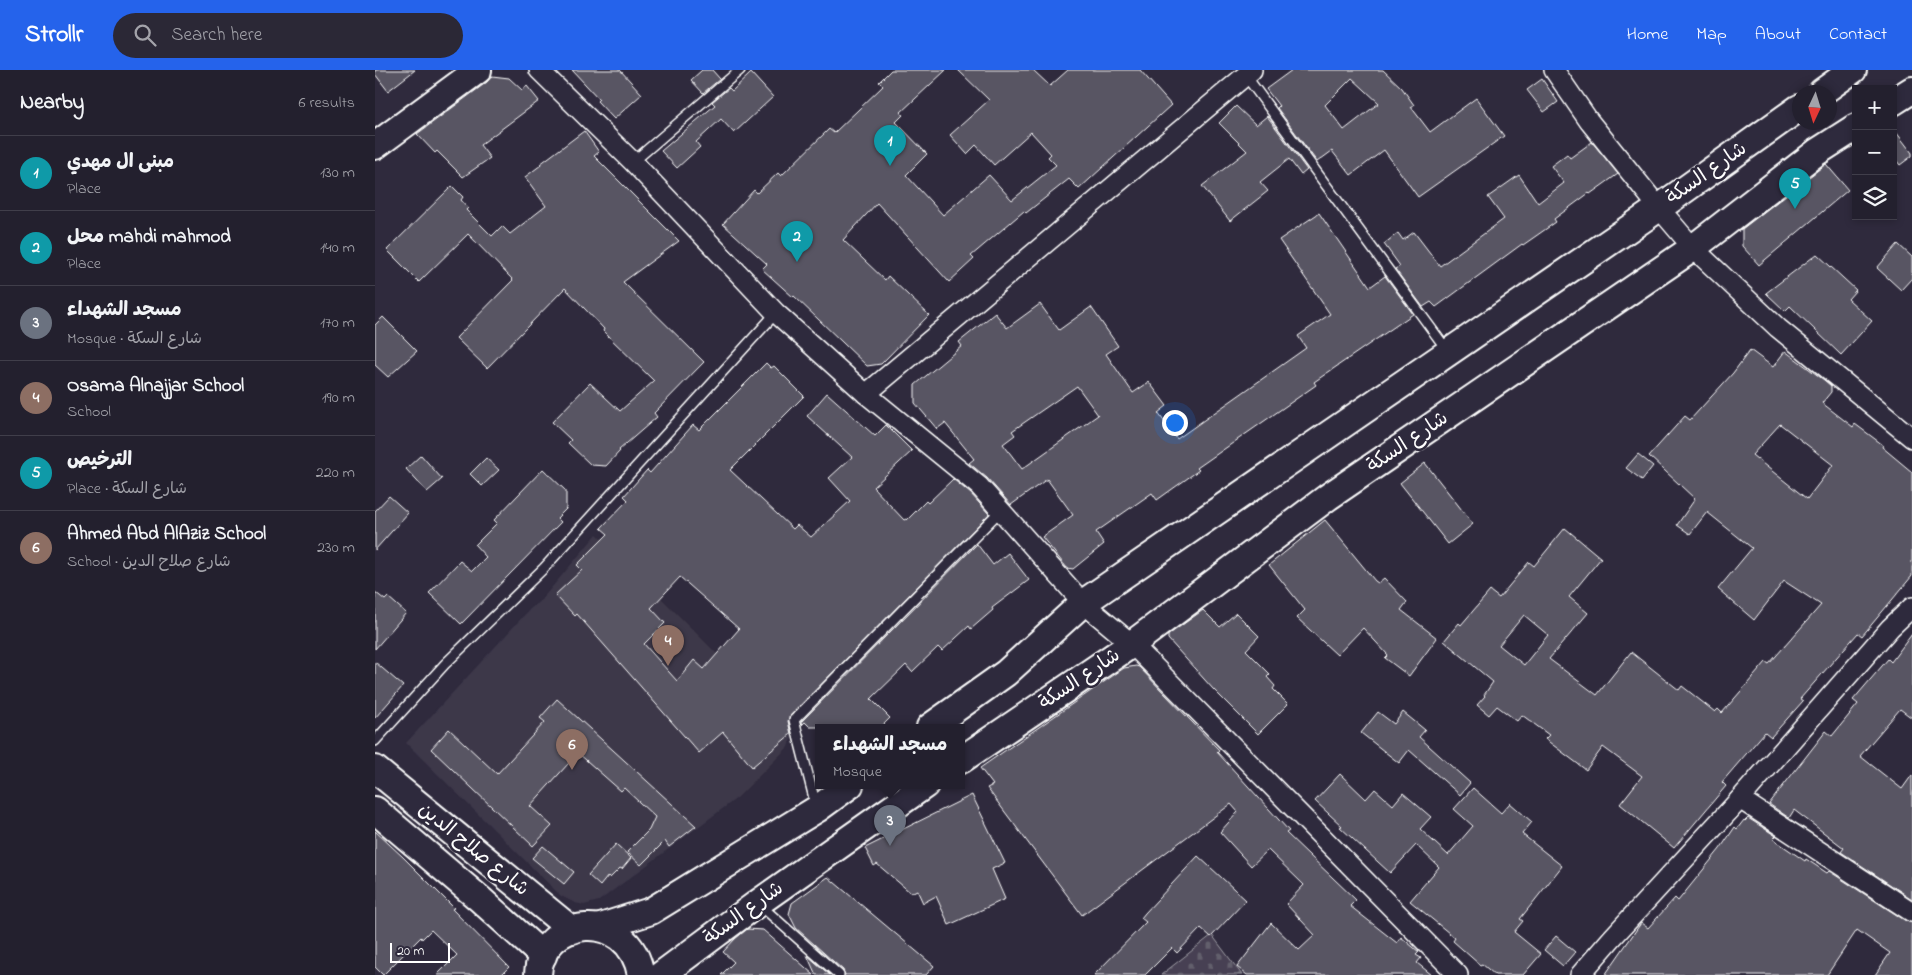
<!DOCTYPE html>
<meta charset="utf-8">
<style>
body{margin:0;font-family:"Indie Flower","Playpen Sans Arabic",sans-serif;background:#2b2836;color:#f1f3f6}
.controls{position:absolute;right:15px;top:15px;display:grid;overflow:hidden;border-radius:0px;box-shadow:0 2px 8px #0003}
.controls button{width:45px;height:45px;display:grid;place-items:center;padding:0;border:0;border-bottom:1px solid #403e4a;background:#23202e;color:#f1f3f6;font:25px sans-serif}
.compass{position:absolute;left:1417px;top:15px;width:45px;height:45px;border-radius:50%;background:#23202e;box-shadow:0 2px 8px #0003;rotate:184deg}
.scale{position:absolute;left:15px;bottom:12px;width:60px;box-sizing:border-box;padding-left:5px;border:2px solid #fff;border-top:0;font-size:14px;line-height:18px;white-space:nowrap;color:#fff;-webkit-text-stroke:4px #2f2a3d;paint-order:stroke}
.you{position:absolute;left:799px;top:352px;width:18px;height:18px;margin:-12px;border:4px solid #fff;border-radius:50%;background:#1a73e8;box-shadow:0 0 0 8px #1a73e833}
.badge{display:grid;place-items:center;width:32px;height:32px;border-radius:50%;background:#2563eb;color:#fff;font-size:16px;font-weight:700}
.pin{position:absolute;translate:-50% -41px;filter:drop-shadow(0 1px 2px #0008)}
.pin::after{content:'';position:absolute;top:26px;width:18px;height:15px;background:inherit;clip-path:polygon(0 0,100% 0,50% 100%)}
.popup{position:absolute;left:440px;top:654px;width:150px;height:65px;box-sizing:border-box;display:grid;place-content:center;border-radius:0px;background:#23202e;filter:drop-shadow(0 1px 4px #0005);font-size:16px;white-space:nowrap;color:#a3a3aa}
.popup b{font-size:19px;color:#f1f3f6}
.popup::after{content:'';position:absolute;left:50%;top:100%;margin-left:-10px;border:10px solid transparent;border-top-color:#23202e}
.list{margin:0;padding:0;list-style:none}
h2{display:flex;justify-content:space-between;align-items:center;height:65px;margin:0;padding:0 20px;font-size:21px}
h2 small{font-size:16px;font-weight:400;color:#a3a3aa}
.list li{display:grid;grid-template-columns:32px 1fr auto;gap:15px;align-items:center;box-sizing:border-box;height:75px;padding:0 20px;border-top:1px solid #403e4a}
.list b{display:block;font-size:19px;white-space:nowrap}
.list p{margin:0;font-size:16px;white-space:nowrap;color:#a3a3aa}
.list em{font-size:16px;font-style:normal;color:#a3a3aa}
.icon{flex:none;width:28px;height:28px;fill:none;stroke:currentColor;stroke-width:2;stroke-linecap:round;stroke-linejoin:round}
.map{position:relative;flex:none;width:1537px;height:905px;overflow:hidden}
header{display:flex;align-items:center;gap:30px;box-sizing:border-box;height:70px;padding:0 25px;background:#2563eb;color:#fff}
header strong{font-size:24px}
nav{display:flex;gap:28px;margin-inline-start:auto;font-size:18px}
.search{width:350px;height:45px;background:#2b2836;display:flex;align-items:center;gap:12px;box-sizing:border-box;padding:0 18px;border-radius:28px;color:#a3a3aa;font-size:19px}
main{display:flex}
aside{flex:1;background:#23202e}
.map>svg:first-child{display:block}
.built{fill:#3c3749}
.cemetery{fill:url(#cemetery-stones);stroke:#a2a0a8}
.building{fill:#595564;stroke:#fff;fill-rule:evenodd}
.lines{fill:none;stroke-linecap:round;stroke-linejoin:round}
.lane-casing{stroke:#fff;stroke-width:12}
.street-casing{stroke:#fff;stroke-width:22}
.secondary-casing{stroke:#fff;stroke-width:30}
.lane{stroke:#2f2a3d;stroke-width:9}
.street{stroke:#2f2a3d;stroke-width:19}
.secondary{stroke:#2f2a3d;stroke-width:26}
.labels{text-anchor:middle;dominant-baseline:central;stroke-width:5;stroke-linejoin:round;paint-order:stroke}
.street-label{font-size:20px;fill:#fff;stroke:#2f2a3d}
</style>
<header>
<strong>Strollr</strong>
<div class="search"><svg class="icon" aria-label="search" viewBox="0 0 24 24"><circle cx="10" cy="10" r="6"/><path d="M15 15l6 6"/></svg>Search here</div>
<nav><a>Home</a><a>Map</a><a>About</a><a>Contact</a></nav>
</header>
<main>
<aside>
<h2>Nearby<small>6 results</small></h2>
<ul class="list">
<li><span class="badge" style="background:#0f9aa8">1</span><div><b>مبنى ال مهدي</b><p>Place</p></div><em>130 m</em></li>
<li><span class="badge" style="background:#0f9aa8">2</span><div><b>محل mahdi mahmod</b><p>Place</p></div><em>140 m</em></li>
<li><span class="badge" style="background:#6b7280">3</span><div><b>مسجد الشهداء</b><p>Mosque · شارع السكة</p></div><em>170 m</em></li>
<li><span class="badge" style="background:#8d6e63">4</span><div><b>Osama Alnajjar School</b><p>School</p></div><em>190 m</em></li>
<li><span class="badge" style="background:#0f9aa8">5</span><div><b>الترخيص</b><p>Place · شارع السكة</p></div><em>220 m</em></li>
<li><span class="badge" style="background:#8d6e63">6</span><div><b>Ahmed Abd AlAziz School</b><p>School · شارع صلاح الدين</p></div><em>230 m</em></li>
</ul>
</aside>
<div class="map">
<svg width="1537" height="905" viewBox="0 0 1537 905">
<defs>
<pattern id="cemetery-stones" width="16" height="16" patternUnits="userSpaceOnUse" patternTransform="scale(1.25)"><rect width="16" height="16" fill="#464152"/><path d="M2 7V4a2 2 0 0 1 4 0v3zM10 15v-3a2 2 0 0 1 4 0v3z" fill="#625e6c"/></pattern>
</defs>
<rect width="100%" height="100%" fill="#2f2a3d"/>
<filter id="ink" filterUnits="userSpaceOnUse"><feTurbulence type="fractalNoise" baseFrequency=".02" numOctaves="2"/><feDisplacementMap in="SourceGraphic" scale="10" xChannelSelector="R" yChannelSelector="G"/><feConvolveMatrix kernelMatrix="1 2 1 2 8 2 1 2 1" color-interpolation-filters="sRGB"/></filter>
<g filter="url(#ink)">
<polygon class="built" points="222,464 419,661 413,677 362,728 224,831 209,835 200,833 186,826 31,673 155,539 166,530"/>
<polygon class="cemetery" points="837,865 867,905 786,905"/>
<g class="building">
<polygon points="0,0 40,0 13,21 0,4"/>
<polygon points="197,0 245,0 267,24 239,49 222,31 224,29"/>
<polygon points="327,0 337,0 345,9 328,23 316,10"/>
<polygon points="516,0 571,0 525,43 528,45 521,52 552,84 531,105 568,145 614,105 637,130 681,95 673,87 676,84 656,62 619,95 601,75 592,84 575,65 614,30 583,0 658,0 675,16 693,0 765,0 796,35 704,119 694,109 651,143 649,141 596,186 599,189 574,212 502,133 468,170 510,210 513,206 554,245 506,294 492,296 419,226 418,227 387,199 392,194 348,154 379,120 382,123 403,103 406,106 454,59 459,63 508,16 504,12"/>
<path d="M917,0H1008L1027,18L1039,35L1036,37L1055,62L1101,28L1129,66L1043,127L1009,80L976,105L957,81L942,92L902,38L904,36L891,19ZM977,8L1004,33L969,60L950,35Z"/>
<polygon points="376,3 398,27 359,63 346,49 321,72 325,77 302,98 286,81 340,35 337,32 354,18 357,21"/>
<polygon points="117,6 134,8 147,20 152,16 164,31 105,75 115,88 88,107 62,81 60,83 42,64 112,12"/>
<polygon points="1167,9 1183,32 1169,42 1152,20"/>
<polygon points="861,36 881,55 892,46 932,100 926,105 914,89 885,112 893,121 855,151 827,116 872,81 844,53"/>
<polygon points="1518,58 1537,83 1537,86 1525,95 1518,86"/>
<polygon points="209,61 224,82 219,86 304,171 248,212 329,292 279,343 282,347 244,380 245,381 231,396 216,395 193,373 196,370 177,352 215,313 245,341 279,311 228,261 229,259 190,218 112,298 81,268 138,210 93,164 44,212 12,180 77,116 88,127 86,130 93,138 91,140 117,166 127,156 135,164 171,136 150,107 166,95 165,94"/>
<polygon points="1217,72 1243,104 1215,124 1214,123 1179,149 1181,152 1148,175 1147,174 1061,237 1056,232 1048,237 1020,199 1025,196 1009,174 1023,163 1028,170 1039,162 1065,196 1129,149 1113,127 1144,105 1163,133 1189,113 1176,96 1192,84 1195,88"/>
<polygon points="1451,94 1473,120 1384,195 1367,176 1367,159"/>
<path d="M944,143L995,217L1010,206L1038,244L939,312L941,315L822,398L824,400L782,430L777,423L721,462L729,474L698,499L692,498L667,467L698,445L672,409L636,435L612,408L594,393L599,389L570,353L562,359L540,333V315L587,276L584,272L620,243L632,258L665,234L684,260L716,237L743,276L731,284L758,323L774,312L792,336L783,343L802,369L931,278L923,266L955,244L904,170ZM702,316L723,345L647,399L628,374L640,365L637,361Z"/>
<polygon points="1523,174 1537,187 1537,208 1526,220 1502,198"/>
<polygon points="1442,184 1481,220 1473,229 1497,251 1466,285 1415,236 1410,241 1391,223"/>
<polygon points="8,247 42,281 13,307 0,295 0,255"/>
<path d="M1375,280L1398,297L1410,281L1449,310L1456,316V322L1447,333L1478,357L1480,354L1508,375L1507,377L1537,402V506L1487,566L1483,563L1425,629L1428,631L1396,667L1390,662L1347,712L1351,716L1299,778L1245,734L1267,706L1228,677L1211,700L1170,669L1174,665L1147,645L1142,651L1122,636L1114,645L1102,635L1110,626L1109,625L1118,612L1069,571L1084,553L1086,555L1115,521L1124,528L1154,492L1159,496L1190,458L1226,488L1194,527L1213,543L1174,589L1222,625L1256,582L1304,620L1307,616L1340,642L1343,639L1347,643L1391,592L1394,594L1446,535L1409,511L1379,550L1343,519L1377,478L1332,442L1315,464L1302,455L1320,429L1274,386L1310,346L1315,350L1358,303ZM1405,354L1458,395L1432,429L1377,385ZM1149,545L1173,565L1149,595L1124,575Z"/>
<path d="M391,293L396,298L399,296L429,326L355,400L418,459L422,455L436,467L475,431L454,408L477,387L432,346L452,323L500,366L511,355L537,381L498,417L529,450L531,449L532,450L551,431L553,433L578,409L596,424L614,444L415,646L413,651L416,664L377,697L348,662L324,683L202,544L200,546L180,525L207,500L202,495L233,464L226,458L253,430L249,426L272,400L275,403L318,355L324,360ZM305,507L364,559L329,599L319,590L302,611L269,574L290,553L276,538Z"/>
<polygon points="1263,384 1278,396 1267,410 1251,398"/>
<polygon points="46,385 67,409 52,422 31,399"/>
<polygon points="111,388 124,400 107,416 95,404"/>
<polygon points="1050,393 1098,454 1073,474 1025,413"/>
<polygon points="168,399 191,421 191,439 182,448 186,452 86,554 54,523 85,491 97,501 111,487 100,475 122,453 119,450"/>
<polygon points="14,426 33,443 0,480 0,441"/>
<polygon points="950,450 1000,511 1003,513 1009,508 1032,532 1026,540 1062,568 1034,606 1010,588 1013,585 988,558 962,585 922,548 930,540 894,495"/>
<polygon points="602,474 618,495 633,483 654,510 617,538 618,540 596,559 594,556 567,581 563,577 537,602 531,595 496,629 515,648 506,657 435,657 430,652 427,655 426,652"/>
<polygon points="0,522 10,530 13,527 31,543 0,579"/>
<polygon points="828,540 845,557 861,543 884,566 871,580 895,604 892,607 900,616 898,619 913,634 883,664 838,619 793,569 793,565"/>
<polygon points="1537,564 1537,648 1525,639 1485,686 1527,719 1537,705 1537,829 1466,782 1469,778 1419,740 1414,748 1394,734 1451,661 1457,666 1483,634 1478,630 1513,589 1516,592"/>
<polygon points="0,592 28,616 0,648"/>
<polygon points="761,596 764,597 844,680 842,682 914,761 911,763 981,830 975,836 1022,873 1026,867 1044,882 1041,885 1046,888 1042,893 1057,905 872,905 862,897 896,853 924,880 940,865 911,834 929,815 893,780 876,796 845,762 863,742 856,734 707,845 612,718 618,715 605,698 749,598"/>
<polygon points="182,629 272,711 321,756 294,777 290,771 266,795 252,782 274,760 280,747 249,718 246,721 203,683 155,736 177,756 158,776 56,679 74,659 122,704 170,652 165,648"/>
<polygon points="1003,642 1019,654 1028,642 1050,660 1044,667 1095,713 1085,725 1034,680 1024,693 986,663"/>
<polygon points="965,704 991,729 1000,719 1018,735 1028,723 1056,747 1045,759 1073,785 1098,756 1079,739 1098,718 1126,743 1135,733 1157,752 1147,764 1187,796 1145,849 1148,851 1139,862 1166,884 1148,905 1120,905 1107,894 1105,895 1078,871 1080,868 1035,831 1064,797 1041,775 1015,803 965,757 967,756 940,731"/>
<polygon points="597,725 630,793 617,799 630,829 574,855 561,826 548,833 542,820 536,823 502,794 499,796 490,778"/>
<polygon points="1373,748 1401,766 1398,769 1430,791 1431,789 1452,803 1454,801 1531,851 1537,853 1537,905 1500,905 1515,883 1482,860 1452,905 1230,905 1264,856 1266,853 1273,858 1300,828 1303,831 1345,779 1360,757 1362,759 1369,750 1370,751"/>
<polygon points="0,761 28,787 79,838 77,839 134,897 126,905 62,905 82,885 56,860 47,869 46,867 8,905 0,897"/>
<polygon points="241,774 256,788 247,799 245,798 235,808 233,806 225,816 213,805"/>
<polygon points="168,776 199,802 189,814 157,788"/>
<polygon points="823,786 871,830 836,867 826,858 802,883 797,878 770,905 719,905 771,852 766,848 770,843"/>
<polygon points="453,807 559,896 551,905 470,905 468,900 421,858 414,844 417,833"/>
<polygon points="372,859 388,860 439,905 346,905 359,892 348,882 360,869"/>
<polygon points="1181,866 1200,882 1188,896 1169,880"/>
<polygon points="432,885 455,905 441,905"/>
</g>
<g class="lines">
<g class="lane-casing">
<g id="lane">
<polyline points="871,6 1072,280"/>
<polyline points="258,92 365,0"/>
<polyline points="0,671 70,594 169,498 401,243"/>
<polyline points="441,736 419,650 625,441"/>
<polyline points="385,835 464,905"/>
</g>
</g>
<g class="street-casing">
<g id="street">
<polyline points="164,0 258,92 401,243 491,324 604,416 708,533 757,574 1083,905"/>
<polyline points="1179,0 1214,51 1284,138 1318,178 1403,258 1537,368"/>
<polyline points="491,324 877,0"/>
<polyline points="1365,729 1537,842"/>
<polyline points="1205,905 1237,868 1365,729 1515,558 1537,537"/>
</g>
</g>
<g class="secondary-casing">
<g id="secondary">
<polyline points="1447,22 1478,0"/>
<polyline points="1518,32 1537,20"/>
<polyline points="0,76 103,0"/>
<polyline points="555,657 631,603 708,533 1284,138 1424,38"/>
<polyline points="586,690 757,574 953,427 1318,178 1442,82 1481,57"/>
<polyline points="0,699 197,860"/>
<polyline points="0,740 106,830 168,886"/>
<polyline points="226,857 276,841 442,739 475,715"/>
<path d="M163,905C165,846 254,836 266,905"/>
<polyline points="286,905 383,833 550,715"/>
</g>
</g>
<use href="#lane" class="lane"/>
<use href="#street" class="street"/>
<use href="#secondary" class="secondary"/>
</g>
</g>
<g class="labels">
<g class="street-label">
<text transform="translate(1332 104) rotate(-35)">شارع السكة</text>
<text transform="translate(1033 373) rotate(-34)">شارع السكة</text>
<text transform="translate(705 610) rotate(-34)">شارع السكة</text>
<text transform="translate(98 780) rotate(39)">شارع صلاح الدين</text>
<text transform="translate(369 844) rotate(-36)">شارع السكة</text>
</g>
</g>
</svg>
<div class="controls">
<button>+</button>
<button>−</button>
<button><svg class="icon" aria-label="layers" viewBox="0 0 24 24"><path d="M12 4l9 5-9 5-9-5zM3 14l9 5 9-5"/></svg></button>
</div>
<svg class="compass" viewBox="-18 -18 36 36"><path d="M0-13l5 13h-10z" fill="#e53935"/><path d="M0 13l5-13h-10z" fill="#a3a3aa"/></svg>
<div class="scale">20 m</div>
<div class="you"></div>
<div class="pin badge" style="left:515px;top:96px;background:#0f9aa8">1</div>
<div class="pin badge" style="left:422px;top:192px;background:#0f9aa8">2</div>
<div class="pin badge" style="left:515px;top:776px;background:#6b7280">3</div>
<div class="popup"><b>مسجد الشهداء</b>Mosque</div>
<div class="pin badge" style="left:293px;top:596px;background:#8d6e63">4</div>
<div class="pin badge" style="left:1420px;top:139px;background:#0f9aa8">5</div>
<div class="pin badge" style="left:197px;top:700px;background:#8d6e63">6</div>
</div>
</main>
